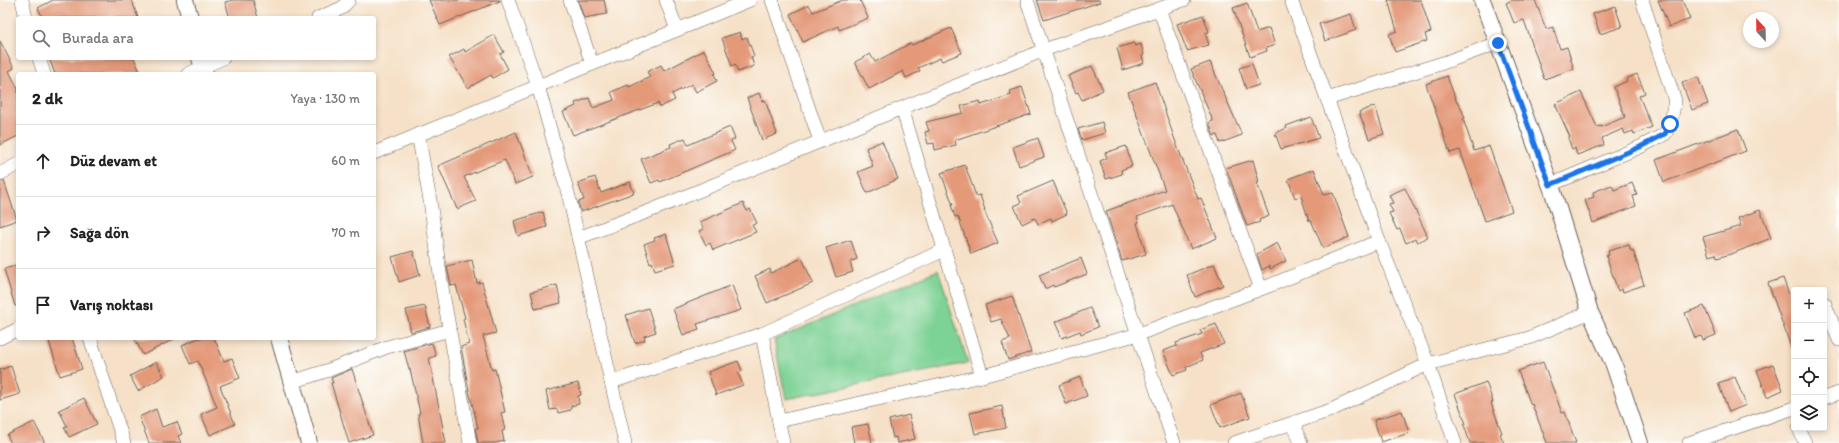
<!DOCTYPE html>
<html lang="tr">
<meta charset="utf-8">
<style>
body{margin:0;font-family:Itim,sans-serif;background:#f2f2f2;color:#222}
.controls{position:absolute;right:12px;bottom:12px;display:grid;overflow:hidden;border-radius:4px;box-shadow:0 2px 6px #0003}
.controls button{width:36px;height:36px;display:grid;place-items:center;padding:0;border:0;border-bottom:1px solid #e0e0e0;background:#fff;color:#222;font:20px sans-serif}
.compass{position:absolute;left:1743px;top:12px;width:36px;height:36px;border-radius:50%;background:#fff;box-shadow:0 2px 6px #0003;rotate:338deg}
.stop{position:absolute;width:12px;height:12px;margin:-9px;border:3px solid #1a73e8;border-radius:50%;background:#fff}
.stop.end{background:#1a73e8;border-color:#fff;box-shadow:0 1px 4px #0008}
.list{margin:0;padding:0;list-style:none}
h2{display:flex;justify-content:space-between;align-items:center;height:52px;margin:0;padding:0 16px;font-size:17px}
h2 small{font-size:13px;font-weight:400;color:#767676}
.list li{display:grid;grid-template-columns:26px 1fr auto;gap:12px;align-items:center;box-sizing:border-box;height:72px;padding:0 16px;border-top:1px solid #e0e0e0}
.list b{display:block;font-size:15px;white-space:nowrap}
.list em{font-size:13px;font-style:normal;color:#767676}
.icon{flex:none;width:22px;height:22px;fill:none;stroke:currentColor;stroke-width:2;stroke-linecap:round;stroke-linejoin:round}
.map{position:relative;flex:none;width:1839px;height:443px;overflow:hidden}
.search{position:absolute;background:#fff;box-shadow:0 2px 6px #0003;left:16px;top:16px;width:360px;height:44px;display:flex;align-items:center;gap:10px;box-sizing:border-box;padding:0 14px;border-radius:4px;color:#767676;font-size:15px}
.panel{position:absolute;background:#fff;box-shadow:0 2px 6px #0003;left:16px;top:72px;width:360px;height:268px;border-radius:4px}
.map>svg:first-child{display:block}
.green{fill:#7dd295;stroke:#4c7758}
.building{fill:#e49979}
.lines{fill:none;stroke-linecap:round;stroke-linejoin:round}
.minor-casing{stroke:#686158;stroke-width:14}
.tertiary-casing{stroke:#686158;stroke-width:18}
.minor{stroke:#fff;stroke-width:13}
.tertiary{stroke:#fff;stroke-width:16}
.route{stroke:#1a73e8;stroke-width:5}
</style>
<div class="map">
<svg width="1839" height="443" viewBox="0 0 1839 443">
<rect width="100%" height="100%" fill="#fdfcf7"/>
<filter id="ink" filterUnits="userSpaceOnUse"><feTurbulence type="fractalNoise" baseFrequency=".025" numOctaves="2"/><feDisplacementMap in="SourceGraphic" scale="8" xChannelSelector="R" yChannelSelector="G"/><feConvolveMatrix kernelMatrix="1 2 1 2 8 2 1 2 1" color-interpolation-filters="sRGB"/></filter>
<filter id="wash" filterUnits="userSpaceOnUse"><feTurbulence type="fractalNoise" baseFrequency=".012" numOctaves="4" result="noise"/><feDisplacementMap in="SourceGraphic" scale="16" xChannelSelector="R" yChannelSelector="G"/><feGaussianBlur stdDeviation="0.9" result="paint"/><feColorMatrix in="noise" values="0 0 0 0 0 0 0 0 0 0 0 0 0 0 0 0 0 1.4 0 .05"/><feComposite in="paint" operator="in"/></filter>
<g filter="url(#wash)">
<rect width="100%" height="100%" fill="#f6e1c8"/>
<polygon class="green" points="938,270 968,363 786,399 774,340"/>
<g id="blocks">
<g class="building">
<polygon points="53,0 132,0 138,18 43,18 38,8"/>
<polygon points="233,0 253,0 258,18 230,18 225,2"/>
<polygon points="429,0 500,0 500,1 440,25"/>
<polygon points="578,0 604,0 607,14 584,18"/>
<polygon points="843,0 860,0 868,18 839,30 838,26 803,42 790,14 809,5 813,12"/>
<polygon points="1037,0 1099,0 1100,2 1044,20"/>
<polygon points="1388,0 1421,0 1431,32 1425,34 1427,41 1395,52 1389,34 1397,31"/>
<polygon points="1512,0 1535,0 1546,29 1553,27 1560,49 1567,47 1574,69 1544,79 1524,20 1514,23 1506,3"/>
<polygon points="1658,0 1682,0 1690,19 1669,27"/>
<polygon points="1247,3 1257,32 1269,28 1275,45 1266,48 1267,51 1250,57 1233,8"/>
<polygon points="1615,6 1622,27 1600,34 1593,14"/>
<polygon points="1351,14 1356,30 1325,41 1319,24"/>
<polygon points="1203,15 1209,32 1205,33 1209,45 1187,51 1177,24"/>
<polygon points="951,28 962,53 942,61 940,58 918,68 920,71 906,78 903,71 869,89 855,62 870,54 875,62 911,43 912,45"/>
<polygon points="740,32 742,39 747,37 754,56 751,57 754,66 738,72 735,64 732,66 722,38"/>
<polygon points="494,35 504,52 500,54 508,69 493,78 491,75 468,88 449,57 464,49 465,52"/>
<polygon points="0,41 14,68 9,71 18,89 18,136 0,145"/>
<polygon points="1134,43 1135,46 1141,44 1144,55 1142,56 1144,63 1123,70 1117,48"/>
<polygon points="704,50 716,73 714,74 717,81 696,92 692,84 672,94 675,100 660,107 658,103 573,135 563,112 576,106 575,103 589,98 593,108 614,100 611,92 628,85 629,87 650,77 647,72 661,65 664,71"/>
<polygon points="49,58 134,58 141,74 55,74"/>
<polygon points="1210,62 1242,135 1220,143 1217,135 1214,136 1209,123 1213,121 1191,69"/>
<polygon points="1252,64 1259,85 1246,89 1239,68"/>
<polygon points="1092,66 1103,90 1082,100 1078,92 1076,93 1068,76"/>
<polygon points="1637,74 1645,93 1639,96 1652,127 1634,134 1633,131 1625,134 1623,129 1602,138 1604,145 1577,155 1575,148 1572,149 1568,138 1570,137 1555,104 1581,92 1597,127 1601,126 1601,127 1625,117 1614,87 1627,81 1626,79"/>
<polygon points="1447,76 1457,103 1459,103 1465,118 1463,119 1474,151 1489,146 1512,211 1485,221 1460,150 1450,153 1426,84"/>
<polygon points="1698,77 1708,104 1692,110 1682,83"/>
<polygon points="1155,82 1176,143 1198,199 1201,198 1217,238 1191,249 1172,204 1137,217 1139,222 1137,223 1146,254 1122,261 1106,211 1165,190 1128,92"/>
<polygon points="1022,87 1031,114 955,140 956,145 935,150 934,143 928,144 925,132 929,131 926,122 963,113 961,106 980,101 981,105 1011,95 1010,91"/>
<polygon points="759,93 762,101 765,100 777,134 762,140 747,98"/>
<polygon points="1375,106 1384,134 1369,139 1359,112"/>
<polygon points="1311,117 1319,138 1281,149 1275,133 1287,128 1286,126"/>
<polygon points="1102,122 1105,133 1082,140 1078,129"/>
<polygon points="730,127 735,139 731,141 735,150 660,182 659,180 651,183 641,159 671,147 670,144 685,138 688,145"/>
<polygon points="1738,129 1746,151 1664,182 1656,160"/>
<polygon points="516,132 533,177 515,184 505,160 482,169 464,177 476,201 457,209 438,166"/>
<polygon points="1038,138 1044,157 1019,166 1013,147"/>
<polygon points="882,141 898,179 867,193 858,172 873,166 866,148"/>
<polygon points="1126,146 1132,166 1121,170 1122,174 1106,179 1100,161 1107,158 1105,153"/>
<polygon points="1253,160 1259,182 1257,183 1269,216 1259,220 1260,222 1247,226 1226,168"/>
<polygon points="965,165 976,196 980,195 985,210 984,210 998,243 971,254 958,216 955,217 951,205 953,205 941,173"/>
<polygon points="1314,169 1324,195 1333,193 1349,237 1323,248 1311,220 1309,221 1301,196 1295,198 1288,179"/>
<polygon points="595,177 601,193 630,182 634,193 581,212 578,202 584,200 578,183"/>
<polygon points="4,181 17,220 0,226 0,182"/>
<polygon points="1053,181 1067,214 1052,221 1051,218 1038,224 1035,218 1022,224 1014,206 1021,203 1018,196"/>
<polygon points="1632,183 1637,195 1633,196 1636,206 1593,223 1585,200 1594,197 1593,192 1612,185 1614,190"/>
<polygon points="1405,188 1428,237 1417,242 1415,239 1406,243 1400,229 1397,230 1389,213 1393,212 1389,204 1393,203 1389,195"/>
<polygon points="743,203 747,211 750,209 757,223 752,225 756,232 713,250 710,243 706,245 699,231 704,229 700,222"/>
<polygon points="1760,210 1771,238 1734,253 1717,258 1716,254 1709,256 1703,237 1741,226 1738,218"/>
<polygon points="543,212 547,227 518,236 514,221"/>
<polygon points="666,234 675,264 655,270 652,262 650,263 644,244 655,240 654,238"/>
<polygon points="851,240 857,259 850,262 853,272 836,277 826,248"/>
<polygon points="1277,243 1286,261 1270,269 1269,266 1262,270 1257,254"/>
<polygon points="1629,245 1631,251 1633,250 1644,285 1623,292 1622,289 1618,291 1606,256 1609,255 1608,251"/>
<polygon points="413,251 420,275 399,282 392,257"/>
<polygon points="802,258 813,283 767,303 755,276 770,269 771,273"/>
<polygon points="1081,258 1087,274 1054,287 1053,285 1045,289 1039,275"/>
<polygon points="472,260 477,283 482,282 496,333 483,336 492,370 495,369 505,412 501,413 505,430 502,431 504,441 495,443 478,443 475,428 478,428 469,391 461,347 469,344 463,319 465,318 456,285 451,286 447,266"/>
<polygon points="1214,264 1223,285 1195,297 1187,275"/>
<polygon points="18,265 18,306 15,306 4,269"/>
<polygon points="1783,278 1794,308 1794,350 1792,350 1768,283"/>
<polygon points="557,285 561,303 535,309 531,292"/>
<polygon points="732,285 741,310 697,324 699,329 683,335 673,309"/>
<polygon points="1012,296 1031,352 1008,360 1002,342 1010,339 1001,319 991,322 985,305"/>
<polygon points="425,306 430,327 411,332 406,310"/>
<polygon points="1704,306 1716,335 1703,340 1701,336 1695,338 1685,313"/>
<polygon points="648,308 656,332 644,336 645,340 635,343 626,315"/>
<polygon points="1090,308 1098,327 1081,334 1080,331 1062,338 1055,322"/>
<polygon points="1216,324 1224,344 1200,353 1203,360 1186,367 1187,370 1173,375 1163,351 1177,346 1176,343 1202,334 1200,330"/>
<polygon points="48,338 72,338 82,369 60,376"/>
<polygon points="134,338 176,338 143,355"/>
<polygon points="199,338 214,338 224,361 232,358 240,378 220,386 235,424 210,435 201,414 217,407 198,361 190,364 182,345"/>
<polygon points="432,343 436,356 429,358 446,443 423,443 418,414 420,413 410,369 409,369 404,351"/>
<polygon points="738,361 742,371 738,373 743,385 716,395 708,372"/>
<polygon points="156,362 164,376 138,391 130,376"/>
<polygon points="1543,362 1562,413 1565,412 1576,443 1547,443 1532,404 1531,405 1518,371"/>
<polygon points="1773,364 1783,390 1767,397 1757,370"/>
<polygon points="11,366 20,394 0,400 0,370"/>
<polygon points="352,369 373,435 349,443 331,383 333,383 331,378"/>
<polygon points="1080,377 1087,396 1066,404 1059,385"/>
<polygon points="1735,377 1746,405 1729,412 1718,383"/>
<polygon points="1486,382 1493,402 1491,403 1502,433 1500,434 1504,443 1470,443 1464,425 1466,424 1455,394"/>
<polygon points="578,383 581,395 578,396 579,404 571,406 571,410 558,413 557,409 550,410 546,391"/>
<polygon points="1241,393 1250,417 1220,428 1211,405"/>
<polygon points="84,398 97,424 69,437 64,427 67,426 59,410"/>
<polygon points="1002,406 1006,428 975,434 970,413"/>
<polygon points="156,409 162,427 177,422 182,434 178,436 181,443 149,443 139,417"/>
<polygon points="1402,411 1409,433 1381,442 1374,420"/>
<polygon points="909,415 915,439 897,443 896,437 893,438 889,420"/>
<polygon points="34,422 45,443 11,443 7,435"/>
<polygon points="868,424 872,443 854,443 851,427"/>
</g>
</g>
</g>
<g filter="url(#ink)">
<use href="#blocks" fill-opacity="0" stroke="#686158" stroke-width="1"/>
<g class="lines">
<g class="minor-casing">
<g id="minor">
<polyline points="22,0 26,18"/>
<polyline points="570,0 592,64"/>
<polyline points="666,0 677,30 750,0"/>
<polyline points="772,0 820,141"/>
<polyline points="1027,0 1174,443"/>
<polyline points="1159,9 1261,289"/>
<polyline points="318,18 342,8 349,0"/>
<polyline points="39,58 44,74"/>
<polyline points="188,74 223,58"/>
<polyline points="1327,99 1443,63 1498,43"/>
<polyline points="902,108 982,376"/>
<polyline points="418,134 430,200 442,288 470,443"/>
<polyline points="374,153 538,86 508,0"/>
<polyline points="0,174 18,164"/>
<polyline points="1550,185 1640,147 1665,134 1670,124 1675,101 1642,0"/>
<polyline points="578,238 652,210 1044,50 1184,0"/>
<polyline points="1379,241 1428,364 1455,443"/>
<polyline points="1825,304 1839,340"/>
<polyline points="762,334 783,443"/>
<polyline points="0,338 18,329"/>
<polyline points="90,338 124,443"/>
<polyline points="292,382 329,370 387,347 450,330"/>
<polyline points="611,382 762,334 944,250"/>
<polyline points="1824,398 1839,393"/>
<polyline points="779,421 982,376 1139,334 1261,289 1379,241 1291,0"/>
<polyline points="1293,423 1301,443"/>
<polyline points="1799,428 1805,443"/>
<polyline points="625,443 569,197 538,86 677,30"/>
<polyline points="1234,443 1331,410 1428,364 1529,338 1590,312"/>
<polyline points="1689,443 1794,408"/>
</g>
</g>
<g class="tertiary-casing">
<g id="tertiary">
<polyline points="185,0 190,18"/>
<polyline points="1482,0 1553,192 1590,312 1614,365 1640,443"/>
<polyline points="200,58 205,74"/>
<polyline points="279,338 309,443"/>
</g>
</g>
<use href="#minor" class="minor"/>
<use href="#tertiary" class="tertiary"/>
</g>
</g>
<g class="lines" filter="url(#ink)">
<polyline class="route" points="1498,43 1550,185 1640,147 1665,134 1670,124"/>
</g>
</svg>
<div class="controls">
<button>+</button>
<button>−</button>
<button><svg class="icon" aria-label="locate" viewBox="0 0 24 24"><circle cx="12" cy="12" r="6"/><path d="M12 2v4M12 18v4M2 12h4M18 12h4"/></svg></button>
<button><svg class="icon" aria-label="layers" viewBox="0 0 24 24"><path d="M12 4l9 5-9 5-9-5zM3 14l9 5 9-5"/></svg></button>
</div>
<svg class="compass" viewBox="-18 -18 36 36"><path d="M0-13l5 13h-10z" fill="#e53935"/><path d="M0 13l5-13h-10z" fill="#767676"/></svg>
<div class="stop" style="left:1670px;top:124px"></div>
<div class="stop end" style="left:1498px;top:43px"></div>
<div class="search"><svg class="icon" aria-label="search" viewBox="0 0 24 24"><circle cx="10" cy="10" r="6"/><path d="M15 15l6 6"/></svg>Burada ara</div>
<section class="panel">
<h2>2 dk<small>Yaya · 130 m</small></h2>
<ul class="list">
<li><svg class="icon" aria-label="ahead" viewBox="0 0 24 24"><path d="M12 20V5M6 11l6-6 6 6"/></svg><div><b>Düz devam et</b></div><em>60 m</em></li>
<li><svg class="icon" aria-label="right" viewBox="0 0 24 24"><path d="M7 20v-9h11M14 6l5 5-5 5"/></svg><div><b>Sağa dön</b></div><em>70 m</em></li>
<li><svg class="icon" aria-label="arrive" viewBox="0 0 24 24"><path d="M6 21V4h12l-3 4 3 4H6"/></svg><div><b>Varış noktası</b></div></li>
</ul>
</section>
</div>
